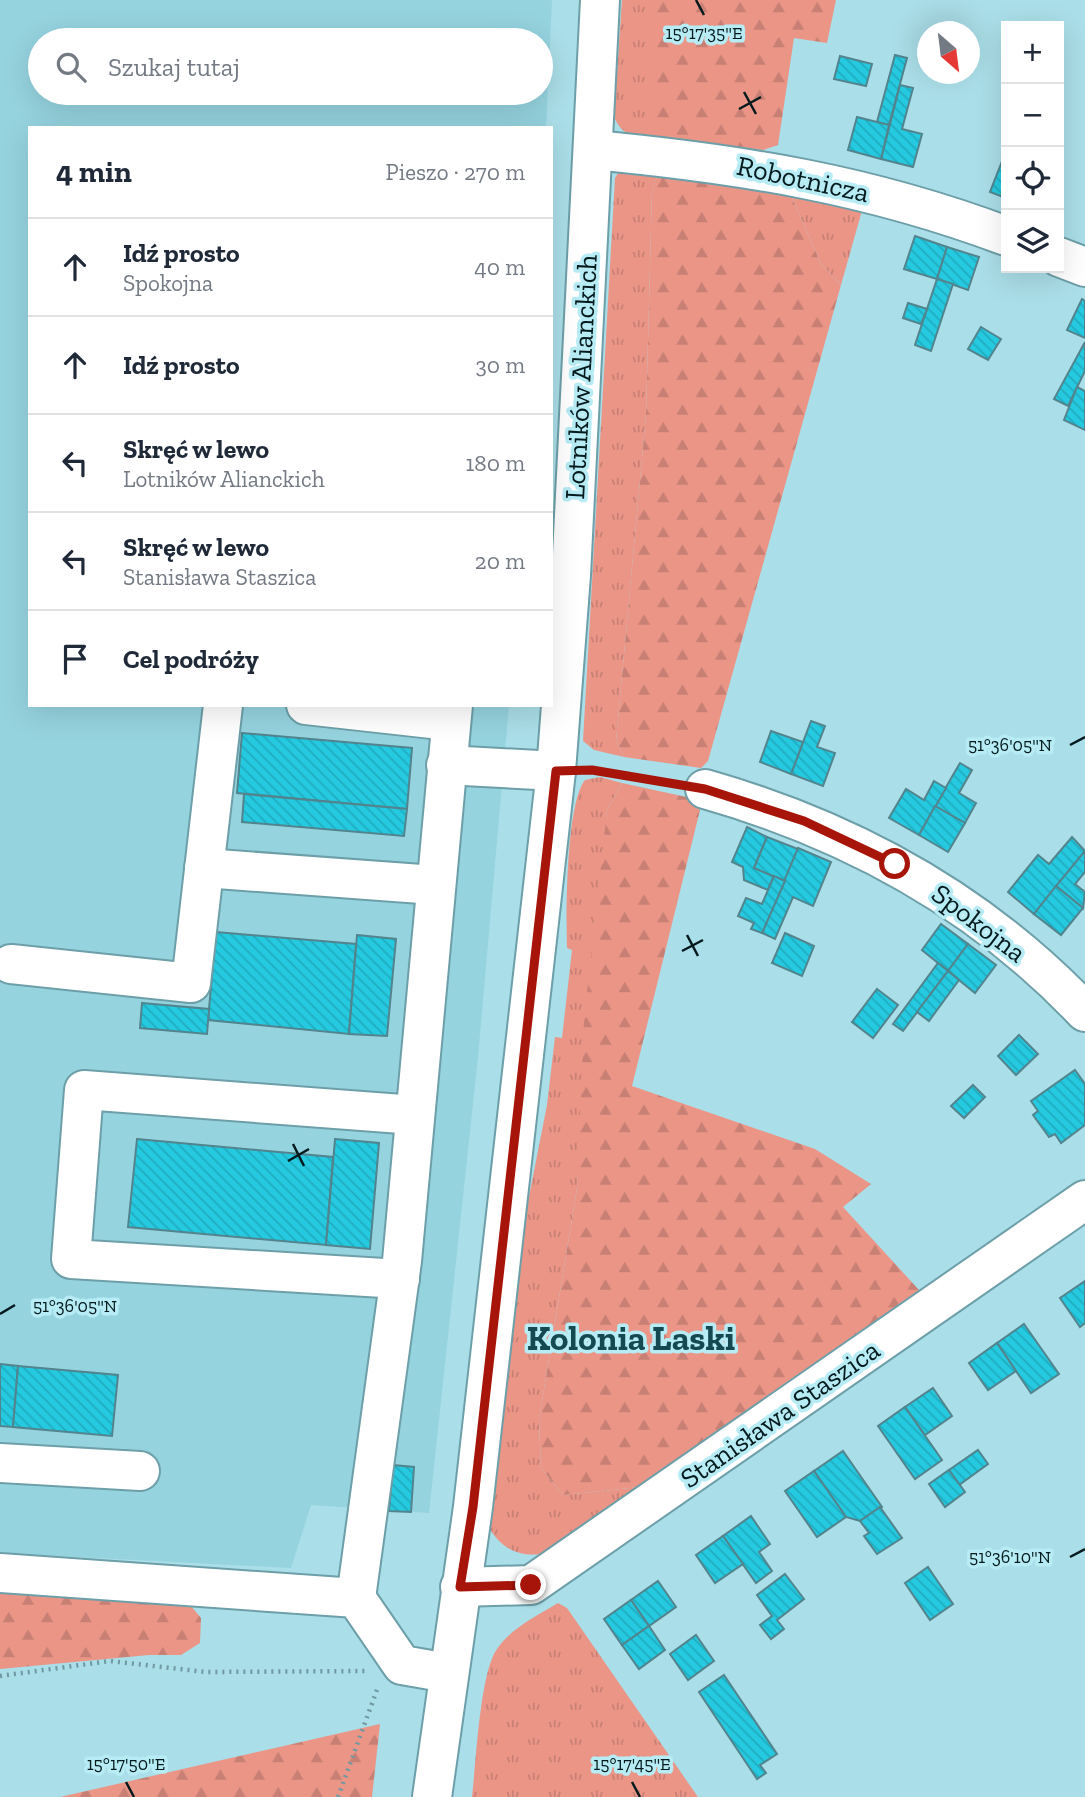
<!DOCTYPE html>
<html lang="pl">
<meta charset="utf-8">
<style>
body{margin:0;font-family:"Zilla Slab",serif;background:#f2f2f3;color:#1f2937}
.controls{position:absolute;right:21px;top:21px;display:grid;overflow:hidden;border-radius:0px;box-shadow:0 7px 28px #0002}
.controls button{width:63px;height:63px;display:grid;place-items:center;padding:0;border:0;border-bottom:2px solid #e0e1e3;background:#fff;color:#1f2937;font:35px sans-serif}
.compass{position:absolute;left:917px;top:21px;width:63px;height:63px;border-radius:50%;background:#fff;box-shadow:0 7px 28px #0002;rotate:152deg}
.stop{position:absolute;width:21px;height:21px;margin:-16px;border:5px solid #a7150a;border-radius:50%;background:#fff}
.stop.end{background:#a7150a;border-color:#fff;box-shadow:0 2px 7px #0008}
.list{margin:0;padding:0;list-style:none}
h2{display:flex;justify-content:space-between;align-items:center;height:91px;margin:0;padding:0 28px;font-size:30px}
h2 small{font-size:23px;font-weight:400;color:#747a83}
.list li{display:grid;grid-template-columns:46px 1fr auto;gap:21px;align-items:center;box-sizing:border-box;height:98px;padding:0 28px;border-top:2px solid #e0e1e3}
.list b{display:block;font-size:26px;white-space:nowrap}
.list p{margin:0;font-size:23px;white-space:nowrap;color:#747a83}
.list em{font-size:23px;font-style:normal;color:#747a83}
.icon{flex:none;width:38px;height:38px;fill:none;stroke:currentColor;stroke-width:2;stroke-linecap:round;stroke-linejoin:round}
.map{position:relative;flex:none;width:1085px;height:1797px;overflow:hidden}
.search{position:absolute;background:#fff;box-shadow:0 7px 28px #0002;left:28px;top:28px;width:525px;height:77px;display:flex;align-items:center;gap:18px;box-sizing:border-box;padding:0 24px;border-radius:38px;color:#747a83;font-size:26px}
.panel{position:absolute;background:#fff;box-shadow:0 7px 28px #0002;left:28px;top:126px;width:525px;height:581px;border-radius:0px}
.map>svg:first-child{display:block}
.built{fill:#95d3df;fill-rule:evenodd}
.grass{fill:url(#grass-tufts)}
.forest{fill:url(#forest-firs)}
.building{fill:url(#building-back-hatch);stroke:#52848d;stroke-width:2}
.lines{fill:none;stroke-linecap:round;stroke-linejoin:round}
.minor-casing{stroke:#6d9fa8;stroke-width:42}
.major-casing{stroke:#6d9fa8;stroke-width:42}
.path{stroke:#6f98a0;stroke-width:4.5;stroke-dasharray:2 5;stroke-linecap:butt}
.minor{stroke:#fff;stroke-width:38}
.major{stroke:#fff;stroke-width:38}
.route{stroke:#a7150a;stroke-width:9}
.ticks{fill:none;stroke:#051a1d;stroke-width:2.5}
.labels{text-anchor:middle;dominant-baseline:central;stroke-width:7;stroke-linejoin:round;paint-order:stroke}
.street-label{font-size:28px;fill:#051a1d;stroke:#b7ecf5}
.district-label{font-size:35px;font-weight:bold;fill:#154951;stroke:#b7ecf5}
.ticks-label{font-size:18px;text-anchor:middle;fill:#051a1d;stroke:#b7ecf5;stroke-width:7;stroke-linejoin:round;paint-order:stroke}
</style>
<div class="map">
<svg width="1085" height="1797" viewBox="0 0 1085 1797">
<defs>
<pattern id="grass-tufts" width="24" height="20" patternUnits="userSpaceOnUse" patternTransform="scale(1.75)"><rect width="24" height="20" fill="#eb9587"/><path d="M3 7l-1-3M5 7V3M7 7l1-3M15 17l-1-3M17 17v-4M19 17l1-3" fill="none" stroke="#c88074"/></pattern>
<pattern id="forest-firs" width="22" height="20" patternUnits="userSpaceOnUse" patternTransform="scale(1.75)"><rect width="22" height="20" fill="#eb9587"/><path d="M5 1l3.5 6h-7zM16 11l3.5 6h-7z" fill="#c88074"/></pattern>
<pattern id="building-back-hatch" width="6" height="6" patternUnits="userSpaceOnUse" patternTransform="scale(1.75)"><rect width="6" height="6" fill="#25c9e0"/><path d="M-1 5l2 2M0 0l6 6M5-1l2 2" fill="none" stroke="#20acc0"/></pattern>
</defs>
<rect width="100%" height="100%" fill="#aadee8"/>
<path class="built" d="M0,0H552L546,128H30V705H509L478,1057L429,1513L311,1505L291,1568L0,1553ZM40,40H541V93H40Z"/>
<g class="grass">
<path d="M622,0H654V136C633,136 623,137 614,117Z"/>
<polygon points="645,167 657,177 652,190 646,415 616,741 624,757 594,750 583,741 615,178 620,170"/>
<polygon points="791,195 863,207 841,285 821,264"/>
<path d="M600,777L622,783L607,810L577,1188L539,1420L541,1468L563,1495L640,1487L551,1552C526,1559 502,1552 489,1527L527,1207L547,1105L555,1037L562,1038L572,950L567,948C566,913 566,804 585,780Z"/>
<path d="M558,1603L567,1608L698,1797H472C476,1763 480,1672 497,1649C511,1628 537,1616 558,1603Z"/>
</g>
<g class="forest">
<polygon points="654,0 836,0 827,43 794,38 778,145 763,150 654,136"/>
<polygon points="695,174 791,195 821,264 841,285 708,761 701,768 624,757 616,741 646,415 652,190 657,177"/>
<polygon points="622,783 691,798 700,810 632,1086 815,1149 871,1184 843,1207 919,1290 640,1487 563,1495 541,1468 539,1420 577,1188 584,1020 607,810"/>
<polygon points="0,1581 176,1588 201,1618 200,1643 181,1655 149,1655 0,1669"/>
<polygon points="380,1724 372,1797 60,1797"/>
</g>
<g class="building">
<polygon points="895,55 907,58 889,125 877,122"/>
<polygon points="840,56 872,64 866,86 834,79"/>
<polygon points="900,85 913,88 902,129 922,134 913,167 881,159"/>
<polygon points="857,117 889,125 881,159 848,150"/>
<polygon points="1006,151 1006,198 990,192"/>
<polygon points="915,236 947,247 937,279 904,269"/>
<polygon points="947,247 979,257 968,290 937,279"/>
<polygon points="937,279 953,284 931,351 915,345"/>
<polygon points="1082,299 1085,301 1085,338 1067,330"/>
<polygon points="908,303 927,309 921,324 903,318"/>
<polygon points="981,327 1001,339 988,360 968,349"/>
<polygon points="1085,342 1085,371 1068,406 1054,399"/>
<polygon points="1077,387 1085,391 1085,430 1064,420"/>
<polygon points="811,721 825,726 817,747 835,753 823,786 791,774"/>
<polygon points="771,731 803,742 791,774 760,762"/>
<polygon points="242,733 412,748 407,809 237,793"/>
<polygon points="960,763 972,770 959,793 976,803 965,823 935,806"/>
<polygon points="934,781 946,788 919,835 889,818 906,789 924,800"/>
<polygon points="244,794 407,809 404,836 242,822"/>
<polygon points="935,806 965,823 948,852 919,835"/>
<polygon points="747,827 767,837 754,868 774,876 768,890 744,880 743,867 732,862"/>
<polygon points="767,837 798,849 785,881 754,868"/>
<polygon points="1072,837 1085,851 1034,914 1008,892 1038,855 1049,864"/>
<polygon points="798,848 831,862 813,906 793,897 775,939 762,933"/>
<polygon points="1085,851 1085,872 1075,884 1085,892 1083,908 1056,886"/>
<polygon points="774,876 785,881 762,933 751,929 754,923 738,916 746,898 762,904"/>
<polygon points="1056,886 1083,908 1061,935 1034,914"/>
<polygon points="941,924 968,944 948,971 922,950"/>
<polygon points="216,932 356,944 349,1034 208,1020"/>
<polygon points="785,933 814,946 802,976 772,963"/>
<polygon points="357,935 396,939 387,1036 349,1034"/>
<polygon points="968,944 996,965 975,993 948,971"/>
<polygon points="938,963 948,971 903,1031 893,1024"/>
<polygon points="948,971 959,980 929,1021 917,1012"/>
<polygon points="877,989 898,1005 873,1038 852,1022"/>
<polygon points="142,1003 209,1009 207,1034 140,1028"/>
<polygon points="1019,1035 1038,1054 1016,1075 998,1056"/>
<polygon points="1075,1070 1085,1084 1085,1125 1061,1143 1055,1134 1049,1137 1033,1115 1038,1111 1031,1101"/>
<polygon points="973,1085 985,1097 964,1118 951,1106"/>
<polygon points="137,1139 333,1157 326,1245 128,1227"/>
<polygon points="335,1139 379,1143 370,1249 326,1245"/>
<polygon points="1085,1281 1085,1323 1080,1327 1060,1298"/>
<polygon points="1024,1324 1059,1374 1031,1393 997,1343"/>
<polygon points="997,1343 1016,1371 988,1390 969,1363"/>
<polygon points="0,1364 18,1366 13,1427 0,1426"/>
<polygon points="18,1366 118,1375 112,1436 13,1427"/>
<polygon points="933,1388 952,1416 925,1435 905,1407"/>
<polygon points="905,1407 942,1460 915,1479 878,1426"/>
<polygon points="978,1450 988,1464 959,1485 949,1470"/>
<polygon points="843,1451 882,1507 860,1521 846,1517 814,1471"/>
<polygon points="393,1465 414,1467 411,1512 389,1511"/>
<polygon points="949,1470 965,1492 945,1507 929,1484"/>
<polygon points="814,1471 846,1517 817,1537 785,1491"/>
<polygon points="880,1507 902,1538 877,1554 864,1536 869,1533 860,1521"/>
<polygon points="751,1516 770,1544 759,1552 772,1571 756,1583 723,1536"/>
<polygon points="723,1536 743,1564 715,1583 696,1555"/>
<polygon points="928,1567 953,1604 930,1620 905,1583"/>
<polygon points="785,1574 804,1599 777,1620 784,1629 771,1639 760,1625 772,1616 757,1595"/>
<polygon points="658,1581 676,1607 649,1626 631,1600"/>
<polygon points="631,1600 649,1626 622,1645 604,1619"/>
<polygon points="649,1626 665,1650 639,1669 622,1645"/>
<polygon points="696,1635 714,1661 688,1680 670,1654"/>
<polygon points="724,1675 777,1754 760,1765 766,1773 757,1779 699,1692"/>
</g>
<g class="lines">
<g class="minor-casing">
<g id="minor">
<path d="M594,150C741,164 867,184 1006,236"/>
<polyline points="1059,257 1085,267"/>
<polyline points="306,705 450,721"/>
<polyline points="446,765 556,771"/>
<path d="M705,789C849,830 981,902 1085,1012"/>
<polyline points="204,868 435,885"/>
<polyline points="11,964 191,983 223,705"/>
<polyline points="400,1279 71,1259 84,1090 415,1115"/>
<polyline points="0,1463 140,1471"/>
<polyline points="0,1573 356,1598 402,1665 448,1673"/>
<polyline points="460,1587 531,1585 1085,1200"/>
<polyline points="356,1598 402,1261 453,705"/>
</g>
</g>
<g class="major-casing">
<polyline id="major" points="432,1797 473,1507 556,771 571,575 600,0"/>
</g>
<g class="path">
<polyline points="589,770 673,784"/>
<polyline points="0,1676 110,1661 206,1672 366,1671"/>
<polyline points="338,1797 378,1687"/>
</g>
<use href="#minor" class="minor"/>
<use href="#major" class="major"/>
</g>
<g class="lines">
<polyline class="route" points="531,1585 460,1587 473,1507 556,771 592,770 705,789 804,821 895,864"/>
</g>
<path class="ticks" d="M696,0L704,15M744,92L756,114M739,109L761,97M1070,745L1085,737M687,935L698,956M682,951L703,940M293,1144L304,1166M288,1161L309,1149M0,1314L15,1305M1070,1557L1085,1549M126,1782L134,1797M632,1782L640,1797"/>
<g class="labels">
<g class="street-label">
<text transform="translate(803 179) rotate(12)">Robotnicza</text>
<text transform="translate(581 377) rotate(-87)">Lotników Alianckich</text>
<text transform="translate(979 923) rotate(37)">Spokojna</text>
<text transform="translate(780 1414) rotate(-35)">Stanisława Staszica</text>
</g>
<g class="district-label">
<text x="631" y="1338">Kolonia Laski</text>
</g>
</g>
<g class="ticks-label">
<text x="704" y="39">15°17'35"E</text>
<text x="1010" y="751">51°36'05"N</text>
<text x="75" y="1312">51°36'05"N</text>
<text x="1010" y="1563">51°36'10"N</text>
<text x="126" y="1770">15°17'50"E</text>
<text x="632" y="1770">15°17'45"E</text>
</g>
</svg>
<div class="controls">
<button>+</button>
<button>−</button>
<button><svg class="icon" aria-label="locate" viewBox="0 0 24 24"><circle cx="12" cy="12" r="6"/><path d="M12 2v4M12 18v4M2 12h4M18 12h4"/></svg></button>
<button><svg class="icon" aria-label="layers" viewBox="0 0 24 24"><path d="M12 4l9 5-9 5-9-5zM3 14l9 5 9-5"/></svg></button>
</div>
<svg class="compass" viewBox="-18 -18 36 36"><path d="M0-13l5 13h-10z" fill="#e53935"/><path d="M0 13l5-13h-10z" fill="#747a83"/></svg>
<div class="stop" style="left:895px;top:864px"></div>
<div class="stop end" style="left:531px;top:1585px"></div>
<div class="search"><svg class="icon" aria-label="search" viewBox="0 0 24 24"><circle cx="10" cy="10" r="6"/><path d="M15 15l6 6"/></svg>Szukaj tutaj</div>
<section class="panel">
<h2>4 min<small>Pieszo · 270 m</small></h2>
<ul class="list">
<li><svg class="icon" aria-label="ahead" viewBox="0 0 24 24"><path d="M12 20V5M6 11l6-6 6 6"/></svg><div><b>Idź prosto</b><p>Spokojna</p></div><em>40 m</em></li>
<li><svg class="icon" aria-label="ahead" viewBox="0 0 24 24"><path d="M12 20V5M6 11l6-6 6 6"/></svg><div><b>Idź prosto</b></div><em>30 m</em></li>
<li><svg class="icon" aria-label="left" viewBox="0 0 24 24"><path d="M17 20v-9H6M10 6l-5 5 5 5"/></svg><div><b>Skręć w lewo</b><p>Lotników Alianckich</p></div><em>180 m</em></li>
<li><svg class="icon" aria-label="left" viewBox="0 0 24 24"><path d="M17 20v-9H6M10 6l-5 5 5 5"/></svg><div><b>Skręć w lewo</b><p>Stanisława Staszica</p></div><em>20 m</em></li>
<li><svg class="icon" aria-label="arrive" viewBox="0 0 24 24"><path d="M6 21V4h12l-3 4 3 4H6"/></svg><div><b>Cel podróży</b></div></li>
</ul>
</section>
</div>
